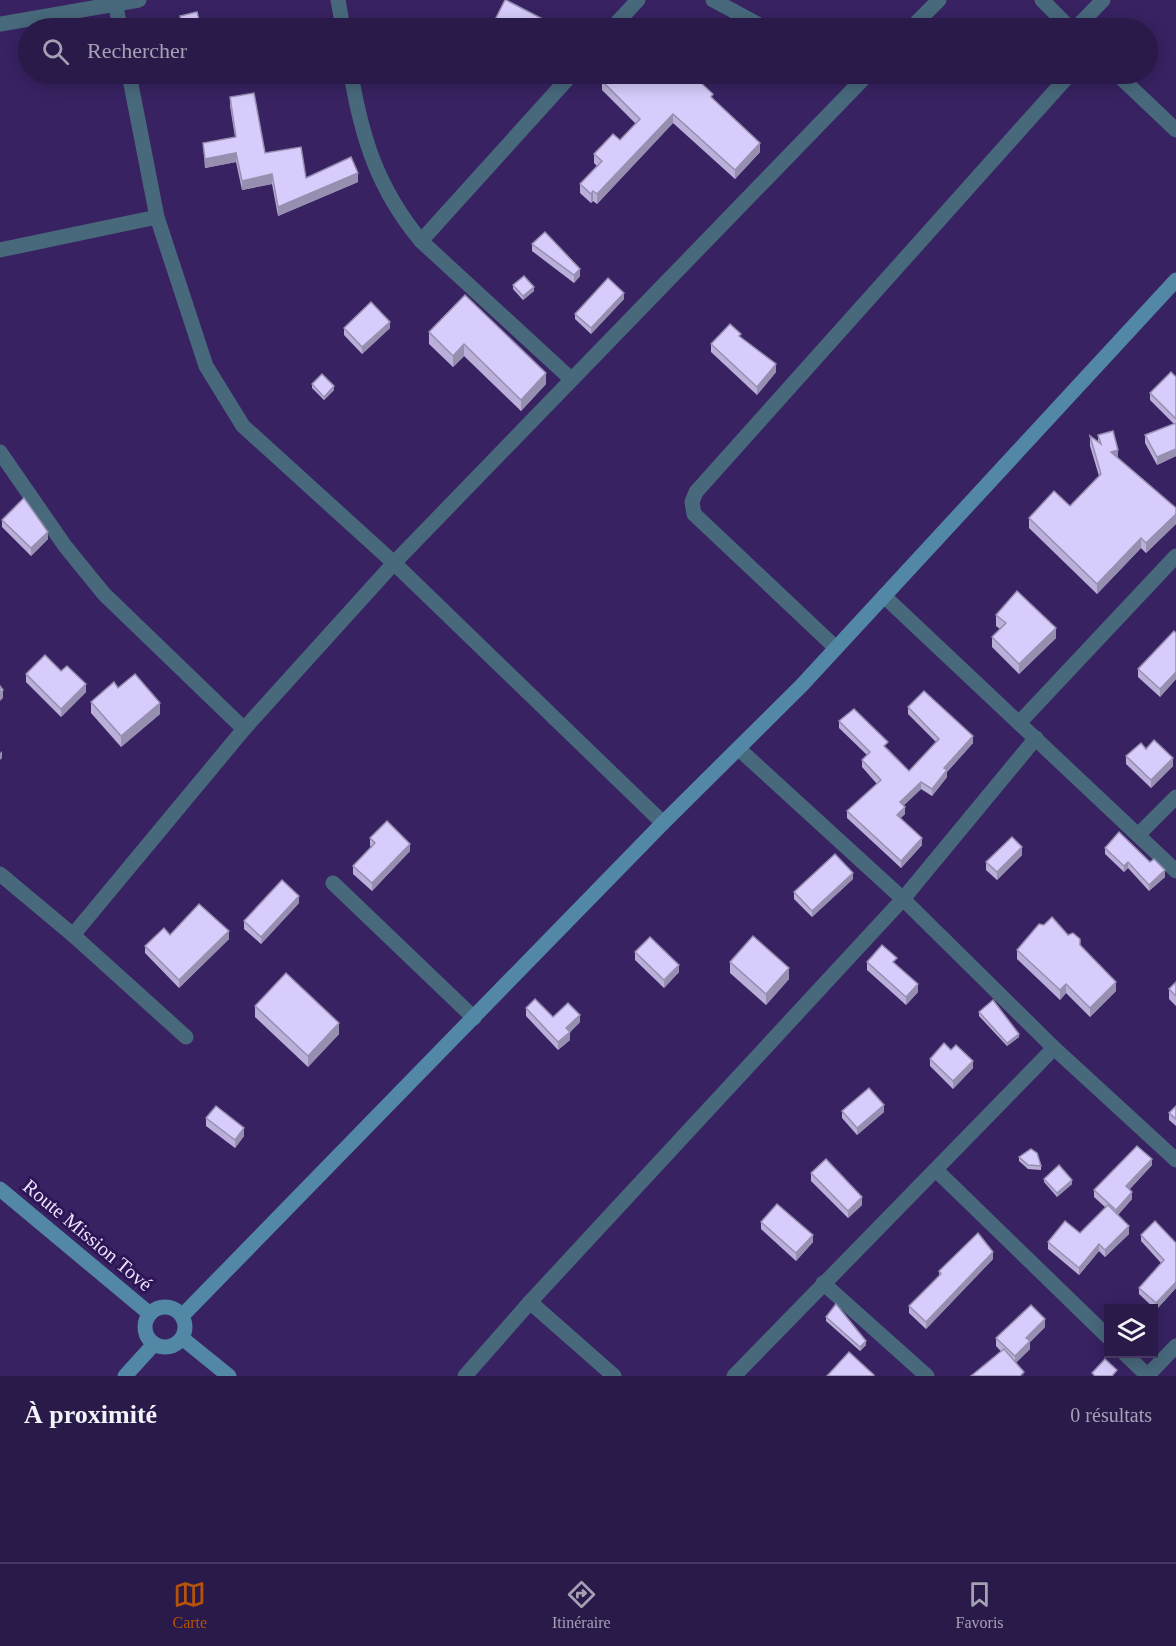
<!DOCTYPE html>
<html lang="fr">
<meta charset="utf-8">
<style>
body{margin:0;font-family:Georgia,serif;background:#362754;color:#f1f3f6}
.controls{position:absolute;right:18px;bottom:18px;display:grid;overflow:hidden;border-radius:0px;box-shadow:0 3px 15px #0003}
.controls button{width:54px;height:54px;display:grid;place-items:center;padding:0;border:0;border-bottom:2px solid #463862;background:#2a1a4a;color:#f1f3f6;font:30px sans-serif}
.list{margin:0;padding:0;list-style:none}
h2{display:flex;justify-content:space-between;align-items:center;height:78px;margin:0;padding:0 24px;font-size:26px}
h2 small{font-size:20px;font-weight:400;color:#a5a1b5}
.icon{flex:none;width:33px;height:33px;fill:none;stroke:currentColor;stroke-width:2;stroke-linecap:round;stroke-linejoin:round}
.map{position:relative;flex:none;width:1176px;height:1376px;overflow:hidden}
.search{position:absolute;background:#2a1a4a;box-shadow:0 3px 15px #0003;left:18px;right:18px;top:18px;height:66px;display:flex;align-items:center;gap:15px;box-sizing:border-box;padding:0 21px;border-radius:33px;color:#a5a1b5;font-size:22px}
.sheet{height:186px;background:#2a1a4a}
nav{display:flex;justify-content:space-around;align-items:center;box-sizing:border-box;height:84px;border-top:2px solid #463862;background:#2a1a4a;font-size:16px;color:#a5a1b5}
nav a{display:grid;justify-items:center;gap:3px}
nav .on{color:#b45309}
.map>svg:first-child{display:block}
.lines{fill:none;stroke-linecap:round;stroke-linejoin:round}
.street{stroke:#48697c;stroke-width:15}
.secondary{stroke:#5287a6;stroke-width:15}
.wall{fill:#b9afd8}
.shaded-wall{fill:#968fb0}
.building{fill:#d7ccfb;stroke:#968fb0;stroke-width:1.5}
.labels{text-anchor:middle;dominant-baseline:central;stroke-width:6;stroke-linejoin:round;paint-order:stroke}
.street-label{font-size:20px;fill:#e9e4fc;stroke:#2e1656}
</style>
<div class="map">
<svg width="1176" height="1376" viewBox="0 0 1176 1376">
<rect width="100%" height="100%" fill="#382262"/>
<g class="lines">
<g class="street">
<polyline points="115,0 120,28"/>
<polyline points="338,0 343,28"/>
<polyline points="713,0 765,28"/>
<polyline points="1042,0 1070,28"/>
<polyline points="0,24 139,0"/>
<polyline points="612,28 638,0"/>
<polyline points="911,28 939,0"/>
<polyline points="1076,28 1103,0"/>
<polyline points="129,74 157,217 206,366 243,426 394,563 663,823"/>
<path d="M351,74C362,139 378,189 421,241L571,379"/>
<polyline points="846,74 860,81"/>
<polyline points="1117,74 1176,130"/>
<polyline points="421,241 572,74"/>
<polyline points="0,250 157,217"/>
<polyline points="0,452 65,546 104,594 244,729"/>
<polyline points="884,596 1176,871"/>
<polyline points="836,648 694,514 692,502 696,492 1070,74"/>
<polyline points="1019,723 1176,556"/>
<polyline points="740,750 903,899 1054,1048 1176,1160"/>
<polyline points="1138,835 1176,797"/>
<polyline points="0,874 73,935 186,1037"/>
<polyline points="333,883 474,1018"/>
<polyline points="73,935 244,729 394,563 868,74"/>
<polyline points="936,1170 1108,1337"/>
<polyline points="823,1283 927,1376"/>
<polyline points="530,1302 614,1376"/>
<polyline points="1125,1354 1148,1376"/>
<polyline points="465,1376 530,1302 903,899 1036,738"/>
<polyline points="734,1376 1054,1048"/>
<polyline points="1147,1376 1176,1346"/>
</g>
<g class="secondary">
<polyline points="0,1189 150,1314"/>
<circle cx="165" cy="1327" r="20"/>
<polyline points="182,1316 663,823 802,685 1176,280"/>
<polyline points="182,1338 229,1376"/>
<polyline points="125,1376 154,1344"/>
</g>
</g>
<g class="wall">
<polygon points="496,18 560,28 502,28 496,25"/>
<polygon points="602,81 705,87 713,99 760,152 735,179 673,123 597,204 593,201 591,203 580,193 580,184 597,166 594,163 594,154 620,140 636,124 602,90"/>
<polygon points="230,97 265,153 306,178 358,182 278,216 272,184 242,190 236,162 205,168 203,143 235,137 230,106"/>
<polygon points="532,244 580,276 574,283 532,251"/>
<polygon points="513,285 534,291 523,300 513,289"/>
<polygon points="465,295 546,384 521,411 464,356 453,367 429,344 429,332"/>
<polygon points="624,299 591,334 575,319 575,314"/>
<polygon points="344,328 390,328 362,354 344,335"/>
<polygon points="741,338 776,372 757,395 711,352 711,344"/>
<polygon points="1176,377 1176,456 1157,465 1145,443 1145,435 1174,424 1150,400 1150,393"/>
<polygon points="312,384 334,390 324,400 312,388"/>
<polygon points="1098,435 1118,458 1176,508 1176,524 1146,553 1141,548 1097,594 1029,528 1029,518 1070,506 1099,476 1090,446 1090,436 1098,442"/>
<polygon points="2,520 48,539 31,556 2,527"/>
<polygon points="996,615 1056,638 1019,674 992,647 992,637 1000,629 996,626"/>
<polygon points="1176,633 1176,679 1160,697 1138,677 1138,669"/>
<polygon points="61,671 86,692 61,717 26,682 26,674"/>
<polygon points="118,688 160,714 121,747 91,713 91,702"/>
<polygon points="908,707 973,743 947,772 947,777 932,796 921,789 903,806 905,814 900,818 922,845 901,868 847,818 847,811 877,784 862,767 862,760 867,755 839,728 839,721 888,749 909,771 936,742 908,714"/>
<polygon points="1146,749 1173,766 1151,788 1126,764 1126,756"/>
<polygon points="370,838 410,851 372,891 353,874 353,866 372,847 370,846"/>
<polygon points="1105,848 1165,877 1149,891 1128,868 1124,872 1105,854"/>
<polygon points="1022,855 997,880 986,870 986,862"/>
<polygon points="853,879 812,917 794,899 794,892"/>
<polygon points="299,903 261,944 244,929 244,921"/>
<polygon points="170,935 229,939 179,988 145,953 145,946"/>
<polygon points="1068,935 1080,945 1116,991 1090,1017 1066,993 1060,1000 1017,959 1017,950"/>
<polygon points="635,952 679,972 664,988 635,960"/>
<polygon points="730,962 789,979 766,1005 730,973"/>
<polygon points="867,962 897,965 918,992 906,1005 867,970"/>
<polygon points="1176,982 1176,1006 1169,999 1169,989"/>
<polygon points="255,1006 339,1034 308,1067 255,1017"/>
<polygon points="526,1008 553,1017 580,1022 570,1032 570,1040 558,1050 526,1016"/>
<polygon points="979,1012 1019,1037 1007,1046 979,1016"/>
<polygon points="951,1050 973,1068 953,1089 930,1066 930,1059"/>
<polygon points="1176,1106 1176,1126 1169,1120 1169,1113"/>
<polygon points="842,1111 884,1112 857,1135 842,1118"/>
<polygon points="206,1118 244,1136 235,1148 206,1126"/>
<polygon points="1019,1157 1041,1166 1041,1170 1028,1169 1019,1161"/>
<polygon points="1152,1165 1129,1190 1132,1199 1118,1215 1129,1234 1105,1257 1099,1251 1079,1275 1048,1249 1048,1242 1080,1233 1106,1208 1094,1197 1094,1190"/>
<polygon points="811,1173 862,1205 848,1218 811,1181"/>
<polygon points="1044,1179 1072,1184 1057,1197 1044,1182"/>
<polygon points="761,1222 813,1242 796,1261 761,1229"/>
<polygon points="1141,1235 1176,1243 1176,1288 1156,1310 1139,1294 1139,1288 1161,1263 1141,1241"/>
<polygon points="993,1259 926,1329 909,1313 909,1306 939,1276 939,1271"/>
<polygon points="826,1317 866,1345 860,1351 826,1321"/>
<polygon points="1045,1327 1030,1342 1030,1349 1016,1362 1024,1376 996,1346 996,1338"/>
</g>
<g class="shaded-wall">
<polygon points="673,114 673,123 597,204 597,194"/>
<polygon points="760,143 760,152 735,179 735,170"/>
<polygon points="236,153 236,162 205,168 205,159"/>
<polygon points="358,173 358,182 278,216 278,207"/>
<polygon points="272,174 272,184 242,190 242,181"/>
<polygon points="593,191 593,201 591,203 591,194"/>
<polygon points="580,269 580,276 574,283 574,275"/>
<polygon points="534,287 534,291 523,300 523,296"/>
<polygon points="624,293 624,299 591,334 591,328"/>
<polygon points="390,322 390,328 362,354 362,347"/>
<polygon points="464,344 464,356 453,367 453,356"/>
<polygon points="776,364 776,372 757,395 757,387"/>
<polygon points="546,373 546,384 521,411 521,400"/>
<polygon points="334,386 334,390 324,400 324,397"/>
<polygon points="1176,449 1176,456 1157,465 1157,457"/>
<polygon points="1118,450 1118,460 1111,452"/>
<polygon points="1176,514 1176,524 1146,553 1146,543"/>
<polygon points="48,532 48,539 31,556 31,548"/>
<polygon points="1141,538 1141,548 1097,594 1097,584"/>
<polygon points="1056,628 1056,638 1019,674 1019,664"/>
<polygon points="1176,672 1176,679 1160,697 1160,689"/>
<polygon points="86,684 86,692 61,717 61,709"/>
<polygon points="3,690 3,698 0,701 0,693"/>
<polygon points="160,703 160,714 121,747 121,736"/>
<polygon points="973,736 973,743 947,772 947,777 932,796 932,789 944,768"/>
<polygon points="2,751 2,758 0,760 0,753"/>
<polygon points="1173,758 1173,766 1151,788 1151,780"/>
<polygon points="921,782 921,789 900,809 900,802"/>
<polygon points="905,807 905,814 897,822 897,815"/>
<polygon points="922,838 922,845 901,868 901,861"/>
<polygon points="410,844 410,851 372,891 372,883"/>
<polygon points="1022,847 1022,855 997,880 997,872"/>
<polygon points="1128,862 1128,868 1124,872 1124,866"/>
<polygon points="1165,870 1165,877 1149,891 1149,885"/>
<polygon points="853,873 853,879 812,917 812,911"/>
<polygon points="299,896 299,903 261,944 261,937"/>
<polygon points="229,931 229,939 179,988 179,980"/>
<polygon points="679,965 679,972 664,988 664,980"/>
<polygon points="789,968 789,979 766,1005 766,994"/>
<polygon points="1116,982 1116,991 1090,1017 1090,1008"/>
<polygon points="918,984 918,992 906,1005 906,997"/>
<polygon points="1066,984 1066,993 1060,1000 1060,990"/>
<polygon points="580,1015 580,1022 570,1032 570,1040 558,1050 558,1042 566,1028"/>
<polygon points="339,1023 339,1034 308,1067 308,1056"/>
<polygon points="1019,1034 1019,1037 1007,1046 1007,1043"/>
<polygon points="973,1061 973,1068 953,1089 953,1081"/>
<polygon points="884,1105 884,1112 857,1135 857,1128"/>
<polygon points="244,1128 244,1136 235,1148 235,1140"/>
<polygon points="1152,1159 1152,1165 1126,1193 1126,1186"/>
<polygon points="1072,1180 1072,1184 1057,1197 1057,1193"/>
<polygon points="1132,1192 1132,1199 1116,1217 1116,1210"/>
<polygon points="862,1197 862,1205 848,1218 848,1211"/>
<polygon points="1129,1226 1129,1234 1105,1257 1105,1250"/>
<polygon points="813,1235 813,1242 796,1261 796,1253"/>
<polygon points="1099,1244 1099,1251 1079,1275 1079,1268"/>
<polygon points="993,1252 993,1259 926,1329 926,1322"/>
<polygon points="1176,1282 1176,1288 1156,1310 1156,1303"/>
<polygon points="1045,1319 1045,1327 1030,1342 1030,1349 1015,1364 1015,1356 1026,1338"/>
<polygon points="866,1341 866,1345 860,1351 860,1347"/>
</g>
<g class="building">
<polygon points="505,0 506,0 560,28 517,28 496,18"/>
<polygon points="197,12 201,28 158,28 158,26 182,25 180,16"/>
<polygon points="610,74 700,74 705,78 701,83 713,94 711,97 760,143 735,170 673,114 597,194 593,191 591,194 580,184 602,161 594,154 613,134 620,140 640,119 602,81"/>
<polygon points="254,93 265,153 301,147 306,178 351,157 358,173 278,207 272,174 242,181 236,153 205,159 203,143 236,137 230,97"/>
<polygon points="545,232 580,269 574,275 532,244"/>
<polygon points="524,276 534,287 523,296 513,285"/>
<polygon points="608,278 624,293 591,328 575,314"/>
<polygon points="465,295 546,373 521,400 464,344 453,356 429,332"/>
<polygon points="371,302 390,322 362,347 344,328"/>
<polygon points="730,324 741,334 739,336 776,364 757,387 711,344"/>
<polygon points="1171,372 1176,377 1176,419 1150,393"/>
<polygon points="322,374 334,386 324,397 312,384"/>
<polygon points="1176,423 1176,449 1157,457 1145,435"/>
<polygon points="1113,431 1118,450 1111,452 1176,508 1176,514 1146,543 1141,538 1097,584 1029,518 1054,491 1070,506 1101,474 1090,436 1101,444 1098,435"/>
<polygon points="24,498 48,532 31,548 2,520"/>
<polygon points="1017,591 1056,628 1019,664 992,637 1006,623 996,615"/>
<polygon points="1174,631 1176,633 1176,672 1160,689 1138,669"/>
<polygon points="45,655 61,671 67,666 86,684 61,709 26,674"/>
<polygon points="135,674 160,703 121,736 91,702 114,682 118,688"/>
<polygon points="0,686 3,690 0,693"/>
<polygon points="924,691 973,736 944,768 947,770 932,789 921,782 900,802 905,807 897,815 922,838 901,861 847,811 881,780 862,760 870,752 839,721 854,709 888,742 884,746 909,771 939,739 908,707"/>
<polygon points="1154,740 1173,758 1151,780 1126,756 1141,743 1146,749"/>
<polygon points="387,821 410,844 372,883 353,866 375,843 370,838"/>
<polygon points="1119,832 1150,862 1154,859 1165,870 1149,885 1128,862 1124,866 1105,848"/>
<polygon points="1012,837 1022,847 997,872 986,862"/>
<polygon points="835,854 853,873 812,911 794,892"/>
<polygon points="282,880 299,896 261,937 244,921"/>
<polygon points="199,904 229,931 179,980 145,946 164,928 170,935"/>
<polygon points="1052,917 1068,935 1073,933 1080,939 1080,945 1116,982 1090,1008 1066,984 1060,990 1017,950 1039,924 1044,925"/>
<polygon points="753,936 789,968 766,994 730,962"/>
<polygon points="650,937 679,965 664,980 635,952"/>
<polygon points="882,945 897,958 893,962 918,984 906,997 867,962"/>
<polygon points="286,973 339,1023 308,1056 255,1006"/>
<polygon points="1176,982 1176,996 1169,989"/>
<polygon points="535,999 553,1017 568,1003 580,1015 566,1028 570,1032 558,1042 526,1008"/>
<polygon points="993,1000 1019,1034 1007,1043 979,1012"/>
<polygon points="944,1043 951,1050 956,1045 973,1061 953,1081 930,1059"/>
<polygon points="869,1088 884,1105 857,1128 842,1111"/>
<polygon points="216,1106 244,1128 235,1140 206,1118"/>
<polygon points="1176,1106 1176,1119 1169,1113"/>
<polygon points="1137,1146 1152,1159 1126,1186 1132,1192 1116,1210 1094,1190"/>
<polygon points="1031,1149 1037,1153 1041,1166 1028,1165 1019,1157"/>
<polygon points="826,1159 862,1197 848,1211 811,1173"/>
<polygon points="1059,1165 1072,1180 1057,1193 1044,1179"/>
<polygon points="777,1204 813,1235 796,1253 761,1222"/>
<polygon points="1108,1205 1129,1226 1105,1250 1099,1244 1079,1268 1048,1242 1065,1221 1080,1233"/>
<polygon points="1155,1221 1176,1243 1176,1282 1156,1303 1139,1288 1164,1260 1141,1235"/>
<polygon points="978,1233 993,1252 926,1322 909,1306 941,1274 939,1271"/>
<polygon points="836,1304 866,1341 860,1347 826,1317"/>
<polygon points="1031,1305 1045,1319 1026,1338 1030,1341 1015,1356 996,1338"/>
<polygon points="1004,1349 1024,1372 1020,1376 971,1376"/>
<polygon points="849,1352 874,1375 873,1376 827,1376"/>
<polygon points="1105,1359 1117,1370 1112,1376 1095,1376 1092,1373"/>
</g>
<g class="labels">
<g class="street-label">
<text transform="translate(88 1235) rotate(40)">Route Mission Tové</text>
</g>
</g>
</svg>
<div class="controls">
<button><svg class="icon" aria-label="layers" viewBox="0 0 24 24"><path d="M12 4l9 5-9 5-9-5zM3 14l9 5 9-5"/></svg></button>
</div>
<div class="search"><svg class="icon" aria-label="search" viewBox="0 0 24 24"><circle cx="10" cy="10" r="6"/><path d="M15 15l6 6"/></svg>Rechercher</div>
</div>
<section class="sheet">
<h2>À proximité<small>0 résultats</small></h2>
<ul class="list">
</ul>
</section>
<nav>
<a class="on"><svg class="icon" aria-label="map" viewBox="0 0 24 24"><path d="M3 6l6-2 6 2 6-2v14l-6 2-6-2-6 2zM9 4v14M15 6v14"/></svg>Carte</a>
<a><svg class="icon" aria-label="directions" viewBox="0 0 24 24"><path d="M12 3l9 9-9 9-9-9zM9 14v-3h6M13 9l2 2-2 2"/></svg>Itinéraire</a>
<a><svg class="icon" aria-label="saved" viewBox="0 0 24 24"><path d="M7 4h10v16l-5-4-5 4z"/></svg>Favoris</a>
</nav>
